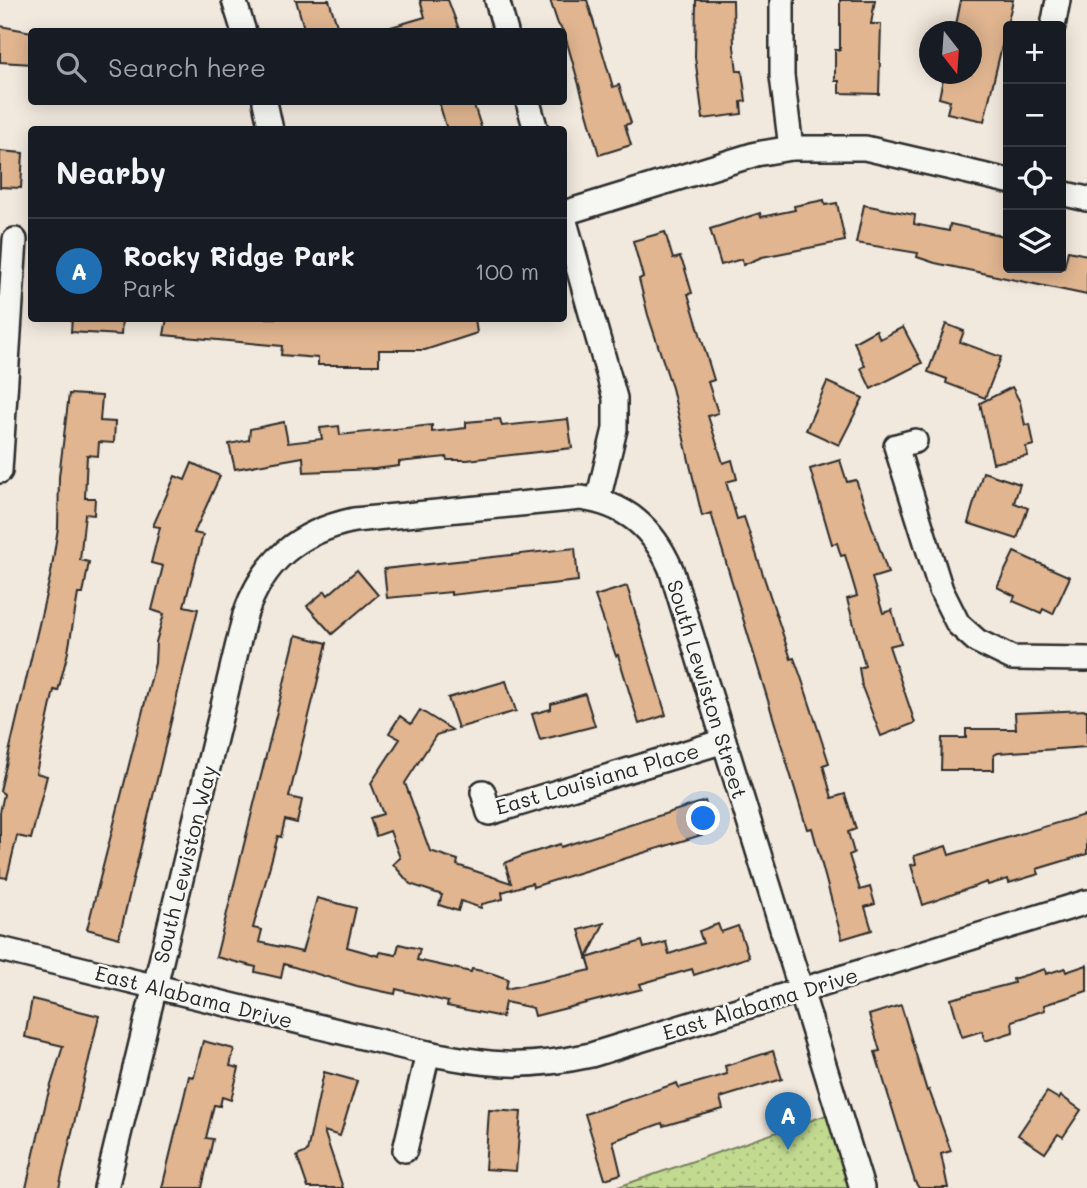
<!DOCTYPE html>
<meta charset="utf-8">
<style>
body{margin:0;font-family:Mali,sans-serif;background:#242831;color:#f1f3f6}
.controls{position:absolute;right:21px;top:21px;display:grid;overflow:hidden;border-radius:7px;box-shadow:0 4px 18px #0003}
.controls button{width:63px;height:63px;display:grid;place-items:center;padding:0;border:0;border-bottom:2px solid #363941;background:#171b24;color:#f1f3f6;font:35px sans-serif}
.compass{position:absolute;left:919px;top:21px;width:63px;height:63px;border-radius:50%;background:#171b24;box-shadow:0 4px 18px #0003;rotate:163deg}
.you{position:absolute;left:704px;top:819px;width:24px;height:24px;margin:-18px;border:5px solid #fff;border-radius:50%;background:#1a73e8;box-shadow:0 0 0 10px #1a73e833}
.badge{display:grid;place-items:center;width:46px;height:46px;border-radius:50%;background:#1f6fb2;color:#fff;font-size:23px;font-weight:700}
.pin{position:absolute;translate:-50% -58px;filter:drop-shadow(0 2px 4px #0008)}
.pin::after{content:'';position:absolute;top:37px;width:24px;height:21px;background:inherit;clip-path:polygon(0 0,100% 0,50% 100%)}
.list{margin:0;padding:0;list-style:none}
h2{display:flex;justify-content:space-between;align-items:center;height:91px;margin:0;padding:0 28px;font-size:30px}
h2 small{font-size:23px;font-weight:400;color:#9ea1a6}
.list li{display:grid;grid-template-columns:46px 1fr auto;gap:21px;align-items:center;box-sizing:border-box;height:105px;padding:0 28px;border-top:2px solid #363941}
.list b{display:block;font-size:26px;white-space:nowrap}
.list p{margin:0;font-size:23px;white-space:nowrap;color:#9ea1a6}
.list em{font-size:23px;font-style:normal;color:#9ea1a6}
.icon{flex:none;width:38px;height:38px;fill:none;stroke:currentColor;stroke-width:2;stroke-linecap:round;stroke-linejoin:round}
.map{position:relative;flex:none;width:1087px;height:1188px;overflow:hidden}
.search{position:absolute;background:#171b24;box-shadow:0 4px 18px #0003;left:28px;top:28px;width:539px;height:77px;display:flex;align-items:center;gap:18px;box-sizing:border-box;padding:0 24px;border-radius:7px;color:#9ea1a6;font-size:26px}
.panel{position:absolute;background:#171b24;box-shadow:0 4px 18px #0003;left:28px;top:126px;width:539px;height:196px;border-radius:7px}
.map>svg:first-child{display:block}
.park{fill:url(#park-dots);stroke:#76825e;stroke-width:2}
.building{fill:#e0b590;stroke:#2b2b2b;stroke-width:2}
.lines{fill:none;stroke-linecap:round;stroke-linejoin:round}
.minor-casing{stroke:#2b2b2b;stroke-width:28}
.minor{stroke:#f6f6f2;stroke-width:23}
.labels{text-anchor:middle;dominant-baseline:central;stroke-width:5;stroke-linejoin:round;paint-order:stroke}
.street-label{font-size:21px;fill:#2b2b2b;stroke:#f6f6f2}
</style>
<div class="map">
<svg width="1087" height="1188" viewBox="0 0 1087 1188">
<defs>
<pattern id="park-dots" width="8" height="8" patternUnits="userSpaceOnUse" patternTransform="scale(1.75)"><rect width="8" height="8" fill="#c2da90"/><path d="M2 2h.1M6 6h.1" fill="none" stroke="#a7bb7c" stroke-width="1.8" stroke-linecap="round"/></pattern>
</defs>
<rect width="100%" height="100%" fill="#f2e9de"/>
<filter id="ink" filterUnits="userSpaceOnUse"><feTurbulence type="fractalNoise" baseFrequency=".0143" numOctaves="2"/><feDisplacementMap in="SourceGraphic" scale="14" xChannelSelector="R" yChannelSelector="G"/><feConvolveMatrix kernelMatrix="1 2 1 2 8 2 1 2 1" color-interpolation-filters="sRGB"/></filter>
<g filter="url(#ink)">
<polygon class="park" points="838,1111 862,1188 615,1188"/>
<g class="building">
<polygon points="296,0 329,0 339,32 305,32"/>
<polygon points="420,0 448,0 460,32 392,32 391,27 425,17"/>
<polygon points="550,0 587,0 613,87 619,85 631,123 625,125 631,145 599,155 564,32 558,24"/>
<polygon points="696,0 733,0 734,47 737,71 742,71 746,101 741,102 742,114 703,119 695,57"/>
<polygon points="840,0 875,0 871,24 881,24 879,94 839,93 839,81 835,81 835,50 840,50"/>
<polygon points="961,0 1013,0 984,121 947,113 950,101 939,98 944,74 971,74 971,32 955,30"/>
<polygon points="0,26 32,32 32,64 0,62"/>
<polygon points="439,102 473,102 482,130 447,130"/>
<polygon points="0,151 23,153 21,188 0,187"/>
<polygon points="824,200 825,205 837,203 845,241 762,257 743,265 742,259 721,265 710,229 760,213 761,217 795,210 794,206"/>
<polygon points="864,205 915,215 914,224 949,231 950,224 1008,237 1008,268 1064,268 1068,251 1087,255 1087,295 935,263 917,257 918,253 856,243"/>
<polygon points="665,232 673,259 680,257 684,266 692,293 688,294 714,380 708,382 718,413 708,416 723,463 732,460 737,479 726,482 737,519 744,517 791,659 794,658 801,677 829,763 823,765 832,798 845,794 856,829 848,832 854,853 849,855 860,890 870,887 875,904 865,907 872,930 842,939 812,828 807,829 711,513 702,516 672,388 648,315 639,279 643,277 633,241"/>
<polygon points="72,318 122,318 121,335 71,332"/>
<polygon points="167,318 475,318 477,333 425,350 379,350 379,365 318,365 318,358 281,355 282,346 164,335"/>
<polygon points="946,324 964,331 960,342 1001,357 985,398 946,383 947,379 928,372"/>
<polygon points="903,327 922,363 871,389 861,368 865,366 854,342 876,330 880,339"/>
<polygon points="827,382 863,398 839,445 806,430"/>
<polygon points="1012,387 1020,402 1025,425 1030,424 1034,445 1026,447 1028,456 993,463 980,403"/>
<polygon points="69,394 102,396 100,421 115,422 114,443 99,442 98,456 87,455 85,498 95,498 94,515 85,514 80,560 89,562 83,594 78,594 68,652 58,691 54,690 36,773 47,776 31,839 17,836 7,878 0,877 0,812 4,794 0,791 51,573 58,528 59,477"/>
<polygon points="500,419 502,426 568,419 572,448 467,460 447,460 446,457 399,462 399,466 375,469 304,472 303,457 235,469 229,444 249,440 250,429 284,422 288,443 322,439 320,428 339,426 340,435 432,425 432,432 466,428 466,422"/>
<polygon points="840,460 847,482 856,480 888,573 872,578 882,610 883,613 892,610 901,643 889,646 915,723 881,736 862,687 859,668 865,666 847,599 857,596 845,555 841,556 837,543 832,544 810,469"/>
<polygon points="192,463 220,476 194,533 203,535 184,606 198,609 119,938 87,929 155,663 156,642 164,614 152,610 163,566 151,563 160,527 153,526 175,476 185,480"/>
<polygon points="983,472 1020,484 1014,503 1028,508 1017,539 968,523"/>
<polygon points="575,548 578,581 451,595 451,592 387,598 384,569"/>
<polygon points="1014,552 1070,577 1053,614 1043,609 1041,613 1013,601 1015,596 997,587"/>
<polygon points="357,570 378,595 332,634 307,606 325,591 328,595"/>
<polygon points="627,586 666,715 639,724 618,655 616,656 595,596"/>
<polygon points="296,635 327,643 289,797 302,800 297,823 285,820 281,837 278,836 253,928 262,930 259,942 302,952 317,898 356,908 347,947 379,956 380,952 396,955 399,944 420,949 417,960 471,972 472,969 491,973 508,979 506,989 591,970 579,930 604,923 587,958 642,941 644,948 666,942 669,954 703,943 699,931 718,924 721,932 738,926 749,957 694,975 692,969 640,984 642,989 535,1016 533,1008 505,1002 502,1017 447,1006 448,1002 396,989 395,994 357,986 284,964 281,978 255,972 256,967 216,957"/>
<polygon points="506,681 516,711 458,728 448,698"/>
<polygon points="585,694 595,726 540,740 532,714 551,709 551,704"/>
<polygon points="420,710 452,730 436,735 405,783 430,851 458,860 457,865 511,883 505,863 524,855 560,844 561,847 705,801 714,831 533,887 532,883 502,892 503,899 482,904 481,908 461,901 458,911 439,905 442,895 410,884 393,864 400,858 390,831 376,836 370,818 383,814 371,783 400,739 389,733 400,716 411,724"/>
<polygon points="1087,710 1087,747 998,753 994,755 994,770 941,770 942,738 966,738 966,729 1016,729 1015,713"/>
<polygon points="1087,814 1087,854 1037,869 1039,874 1009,883 1008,879 988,885 987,882 923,905 911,865 916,864 914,856 946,846 949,855"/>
<polygon points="1087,965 1087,991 1044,1005 1045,1010 1012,1021 1013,1032 985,1041 982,1031 962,1037 951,999 1014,983 1013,979 1045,969 1046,974 1065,968 1066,972"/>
<polygon points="32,999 99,1016 59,1188 26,1188 47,1098 63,1046 25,1037"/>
<polygon points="901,1005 927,1091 929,1090 951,1151 941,1154 948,1188 919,1188 915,1182 875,1052 880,1051 869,1015"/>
<polygon points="203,1041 234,1049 230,1066 239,1068 231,1100 222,1097 220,1106 214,1105 206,1138 213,1139 202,1188 162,1188 189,1076 194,1077"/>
<polygon points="773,1051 782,1079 720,1098 723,1109 663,1126 662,1123 613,1141 621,1174 605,1179 585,1114 677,1083 679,1088 727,1074 725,1066"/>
<polygon points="324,1072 357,1081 340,1136 324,1131 343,1188 308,1188 297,1156 307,1152"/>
<polygon points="1047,1092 1059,1099 1061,1096 1081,1110 1063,1137 1058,1134 1045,1153 1018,1135"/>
<polygon points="489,1110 521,1112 516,1171 485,1169"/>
</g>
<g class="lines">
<g class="minor-casing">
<g id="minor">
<polyline points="234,0 244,32"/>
<polyline points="497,0 506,32"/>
<polyline points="782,0 782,76 791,148"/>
<polyline points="1053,26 1058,0"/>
<polyline points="265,102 271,130"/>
<polyline points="528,102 536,130"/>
<polyline points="1061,193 1087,199"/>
<polyline points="564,213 756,154 791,148 865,148 1008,181"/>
<polyline points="564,218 615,398 615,429 598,500"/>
<polyline points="915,441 896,446 941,590 958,624 977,641 1012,658 1087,659"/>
<polyline points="0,471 15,240"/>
<polyline points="483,792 489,813 724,741"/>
<path d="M0,949L428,1053C491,1066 527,1069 591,1055L1087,902"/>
<polyline points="405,1150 428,1053"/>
<path d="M106,1188L245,615C263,561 298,532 354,520L581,498C626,504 653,528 671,569L862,1188"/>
</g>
</g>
<use href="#minor" class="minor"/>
</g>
</g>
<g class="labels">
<g class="street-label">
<text transform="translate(708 689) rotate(73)">South Lewiston Street</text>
<text transform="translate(597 778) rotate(-16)">East Louisiana Place</text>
<text transform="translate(184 864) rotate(-76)">South Lewiston Way</text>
<text transform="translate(194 996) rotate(14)">East Alabama Drive</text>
<text transform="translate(760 1003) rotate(-17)">East Alabama Drive</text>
</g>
</g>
</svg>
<div class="controls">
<button>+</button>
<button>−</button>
<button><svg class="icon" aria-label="locate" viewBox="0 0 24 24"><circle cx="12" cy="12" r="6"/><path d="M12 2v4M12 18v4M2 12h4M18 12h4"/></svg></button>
<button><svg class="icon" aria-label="layers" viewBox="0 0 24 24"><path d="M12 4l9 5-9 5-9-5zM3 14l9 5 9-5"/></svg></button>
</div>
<svg class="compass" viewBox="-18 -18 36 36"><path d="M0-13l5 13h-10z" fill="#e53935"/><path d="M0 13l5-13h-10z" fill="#9ea1a6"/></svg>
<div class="you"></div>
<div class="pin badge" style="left:788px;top:1150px">A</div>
<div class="search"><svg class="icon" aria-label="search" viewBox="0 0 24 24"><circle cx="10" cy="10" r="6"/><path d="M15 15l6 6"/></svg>Search here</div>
<section class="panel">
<h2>Nearby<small></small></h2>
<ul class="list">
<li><span class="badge">A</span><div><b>Rocky Ridge Park</b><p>Park</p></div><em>100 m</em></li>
</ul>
</section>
</div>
